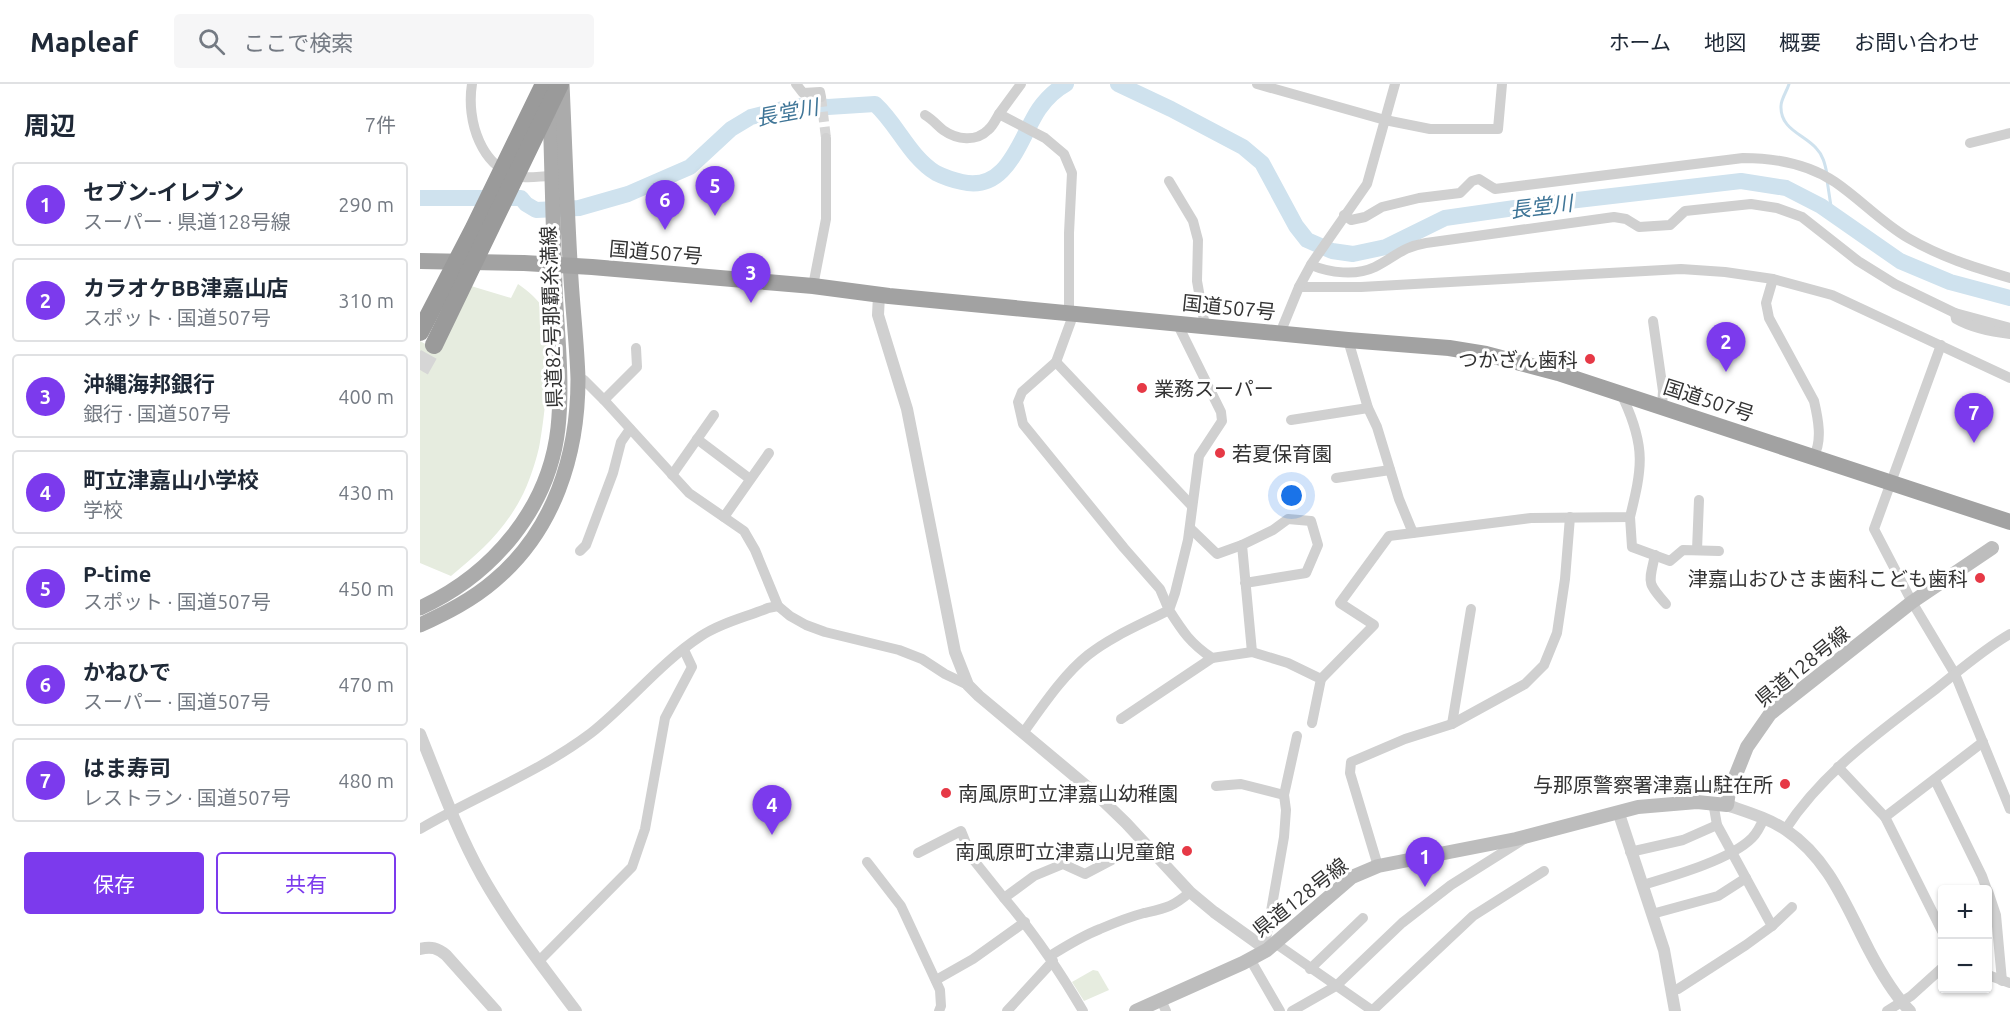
<!DOCTYPE html>
<html lang="ja">
<meta charset="utf-8">
<style>
body{margin:0;font-family:Ubuntu,"Noto Sans JP",sans-serif;background:#f6f6f7;color:#1f2937}
.controls{position:absolute;right:18px;bottom:18px;display:grid;overflow:hidden;border-radius:6px;box-shadow:0 2px 4px #0004}
.controls button{width:54px;height:54px;display:grid;place-items:center;padding:0;border:0;border-bottom:2px solid #e0e1e3;background:#fff;color:#1f2937;font:30px sans-serif}
.you{position:absolute;left:872px;top:412px;width:21px;height:21px;margin:-15px;border:4px solid #fff;border-radius:50%;background:#1a73e8;box-shadow:0 0 0 9px #1a73e833}
.badge{display:grid;place-items:center;width:39px;height:39px;border-radius:50%;background:#7c3aed;color:#fff;font-size:20px;font-weight:700}
.pin{position:absolute;translate:-50% -50px;filter:drop-shadow(0 2px 3px #0008)}
.pin::after{content:'';position:absolute;top:32px;width:21px;height:18px;background:inherit;clip-path:polygon(0 0,100% 0,50% 100%)}
.list{margin:0;padding:0;list-style:none}
h2{display:flex;justify-content:space-between;align-items:center;height:78px;margin:0;padding:0 24px;font-size:26px}
h2 small{font-size:20px;font-weight:400;color:#747a83}
.list li{display:grid;grid-template-columns:39px 1fr auto;gap:18px;align-items:center;box-sizing:border-box;height:84px;margin:0 12px 12px;padding:0 12px;border:2px solid #e0e1e3;border-radius:6px}
.list b{display:block;font-size:22px;white-space:nowrap}
.list p{margin:0;font-size:20px;white-space:nowrap;color:#747a83}
.list em{font-size:20px;font-style:normal;color:#747a83}
.actions{display:flex;gap:12px;padding:18px 24px}
.actions a{flex:1;padding:14px 0;border:2px solid #7c3aed;border-radius:6px;text-align:center;font-size:21px;color:#7c3aed}
.actions .main{background:#7c3aed;color:#fff}
.icon{flex:none;width:33px;height:33px;fill:none;stroke:currentColor;stroke-width:2;stroke-linecap:round;stroke-linejoin:round}
.map{position:relative;flex:none;width:1590px;height:927px;overflow:hidden}
header{display:flex;align-items:center;gap:36px;box-sizing:border-box;height:84px;padding:0 30px;background:#fff;border-bottom:2px solid #e0e1e3}
header strong{font-size:28px}
nav{display:flex;gap:33px;margin-inline-start:auto;font-size:21px}
.search{width:420px;height:54px;background:#f6f6f7;display:flex;align-items:center;gap:15px;box-sizing:border-box;padding:0 21px;border-radius:6px;color:#747a83;font-size:22px}
main{display:flex}
aside{flex:1;background:#fff}
.map>svg:first-child{display:block}
.green{fill:#e6ecdf}
.lines{fill:none;stroke-linecap:round;stroke-linejoin:round}
.stream{stroke:#cfe2ee;stroke-width:3}
.river{stroke:#cfe2ee;stroke-width:16}
.minor-tunnel{stroke:#d6d6d6;stroke-width:10;stroke-dasharray:10 5;stroke-linecap:butt}
.motorway-tunnel{stroke:#d6d6d6;stroke-width:18;stroke-dasharray:18 9;stroke-linecap:butt}
.minor{stroke:#d0d0d0;stroke-width:10}
.tertiary{stroke:#d0d0d0;stroke-width:12}
.secondary{stroke:#bdbdbd;stroke-width:14}
.primary{stroke:#ababab;stroke-width:15}
.trunk{stroke:#a2a2a2;stroke-width:16}
.motorway-bridge{stroke:#9a9a9a;stroke-width:18}
.poi-dot{fill:#e63946;stroke:#fff;stroke-width:2}
.labels{text-anchor:middle;dominant-baseline:central;stroke-width:6;stroke-linejoin:round;paint-order:stroke}
.street-label{font-size:20px;fill:#333;stroke:#fff}
.poi-label{font-size:20px;fill:#333;stroke:#fff;text-anchor:end}
.water-label{font-size:21px;font-style:italic;fill:#3f7597;stroke:#fff}
</style>
<header>
<strong>Mapleaf</strong>
<div class="search"><svg class="icon" aria-label="search" viewBox="0 0 24 24"><circle cx="10" cy="10" r="6"/><path d="M15 15l6 6"/></svg>ここで検索</div>
<nav><a>ホーム</a><a>地図</a><a>概要</a><a>お問い合わせ</a></nav>
</header>
<main>
<aside>
<h2>周辺<small>7件</small></h2>
<ul class="list">
<li><span class="badge">1</span><div><b>セブン-イレブン</b><p>スーパー · 県道128号線</p></div><em>290 m</em></li>
<li><span class="badge">2</span><div><b>カラオケBB津嘉山店</b><p>スポット · 国道507号</p></div><em>310 m</em></li>
<li><span class="badge">3</span><div><b>沖縄海邦銀行</b><p>銀行 · 国道507号</p></div><em>400 m</em></li>
<li><span class="badge">4</span><div><b>町立津嘉山小学校</b><p>学校</p></div><em>430 m</em></li>
<li><span class="badge">5</span><div><b>P-time</b><p>スポット · 国道507号</p></div><em>450 m</em></li>
<li><span class="badge">6</span><div><b>かねひで</b><p>スーパー · 国道507号</p></div><em>470 m</em></li>
<li><span class="badge">7</span><div><b>はま寿司</b><p>レストラン · 国道507号</p></div><em>480 m</em></li>
</ul>
<div class="actions"><a class="main">保存</a><a>共有</a></div>
</aside>
<div class="map">
<svg width="1590" height="927" viewBox="0 0 1590 927">
<rect width="100%" height="100%" fill="#fff"/>
<g class="green">
<path d="M98,200C107,206 119,216 124,226C134,247 125,332 120,358C118,372 108,402 101,414C83,448 60,468 31,492L0,479V257L16,266L51,202L91,214Z"/>
<polygon points="673,886 678,887 689,906 664,917 652,898"/>
</g>
<g class="lines">
<g class="stream">
<path d="M1369,0C1367,7 1361,15 1361,22C1360,45 1383,50 1396,64C1403,71 1405,80 1407,90"/>
<polyline points="1407,96 1412,129"/>
</g>
<g class="river">
<polyline points="698,0 751,25 823,63 842,79 876,142 887,156 912,167 933,170 966,163 1025,134 1123,120 1321,97 1366,104 1401,122 1480,177 1530,198 1590,214"/>
<path d="M0,114H101L106,120L116,126L159,124L208,110L270,83L311,45L331,33L363,25L389,21L408,23L455,20C478,41 489,72 516,89C524,93 533,96 542,98C588,109 600,53 619,25C626,15 635,6 646,0"/>
</g>
<polyline class="minor-tunnel" points="401,13 406,54"/>
<polyline class="motorway-tunnel" points="0,286 14,261"/>
<g class="minor">
<path d="M52,0C46,36 61,87 103,93C112,94 122,92 131,92"/>
<polyline points="376,0 383,9 400,8 401,13"/>
<path d="M601,0L579,30L625,54L644,70L652,89L649,149V228L651,237L636,278L602,308L598,318L603,340L704,464L740,505L749,526C722,540 692,552 668,571C643,591 622,623 603,649"/>
<polyline points="837,0 965,36 1010,45 1078,45 1082,0"/>
<path d="M505,31C512,35 517,41 523,46C537,56 556,58 568,46C573,42 576,35 579,30"/>
<polyline points="1550,59 1590,49"/>
<polyline points="749,97 773,137 778,156 777,197 785,242"/>
<path d="M924,131L931,136L945,133L962,123L999,114L1040,109L1052,97L1059,95L1075,105L1323,74C1354,74 1388,80 1415,98C1440,115 1461,138 1488,154C1521,173 1553,183 1590,194"/>
<path d="M891,181C910,189 936,192 955,183C975,173 982,163 1006,159L1194,133L1206,135L1219,143L1250,141L1265,127L1331,120L1357,124L1382,133L1438,177L1475,200L1535,229L1590,244"/>
<path d="M1353,195L1346,219L1349,234L1394,317C1398,334 1403,358 1393,373"/>
<polyline points="393,202 406,135 406,54"/>
<polyline points="879,203 941,203 1261,185 1305,188 1353,195 1412,211 1590,294"/>
<path d="M1535,229L1536,235C1552,244 1571,248 1590,250"/>
<polyline points="1233,237 1243,307 1242,323"/>
<path d="M757,239L801,328L802,337L779,372L768,456L755,509L749,526C763,548 770,559 792,574L832,568L868,579L901,595L892,639"/>
<polyline points="863,250 863,242 879,203 892,179 947,100 975,0"/>
<path d="M928,256L948,324L957,343L979,415L993,449L1111,434L1210,433C1222,384 1226,364 1204,316L1206,311"/>
<polyline points="1521,261 1454,445 1492,518 1535,590 1590,725"/>
<polyline points="636,278 772,422"/>
<polyline points="158,294 164,296 184,316 269,409 324,447 335,466 358,522 370,532 386,541 405,548 479,566 502,575 525,590 548,601"/>
<polyline points="184,316 217,283 216,264"/>
<polyline points="871,336 948,324"/>
<polyline points="277,355 330,395"/>
<polyline points="252,391 294,331"/>
<polyline points="916,394 970,386"/>
<polyline points="304,433 349,369"/>
<polyline points="1210,433 1212,463 1250,477 1263,466 1299,467"/>
<polyline points="770,444 797,470 822,461"/>
<polyline points="1277,466 1279,416"/>
<polyline points="160,467 166,461 193,389 201,358 210,345"/>
<path d="M1235,471C1229,499 1226,498 1246,520"/>
<polyline points="825,499 886,489 898,461 891,437 868,435 853,446 822,461 832,568"/>
<polyline points="901,595 954,541 920,519 969,452 993,449"/>
<polyline points="701,635 792,574"/>
<polyline points="1032,640 1051,525"/>
<polyline points="1418,683 1465,733 1563,658"/>
<polyline points="1515,696 1562,792 1567,806"/>
<polyline points="796,702 821,700 864,711"/>
<polyline points="1465,733 1522,847"/>
<path d="M0,745C56,712 118,689 171,649C209,619 240,579 281,552C300,539 326,533 348,524L358,522"/>
<path d="M1365,746C1403,687 1461,647 1516,605C1540,586 1564,565 1590,550"/>
<polyline points="1210,768 1263,756 1297,741"/>
<polyline points="498,769 541,747 552,774 584,814"/>
<polyline points="447,778 481,822 520,906 521,922 519,927"/>
<polyline points="958,782 930,689 931,678 985,655 1032,640 1105,600 1124,581 1137,549 1145,495 1150,433"/>
<path d="M1223,801C1253,792 1310,776 1332,754C1337,749 1341,741 1344,734"/>
<polyline points="1568,807 1576,831 1582,897"/>
<polyline points="1232,830 1298,812 1326,794"/>
<polyline points="1352,842 1372,823"/>
<polyline points="855,859 953,927"/>
<polyline points="842,862 847,850 864,753 866,726 864,711 877,652"/>
<path d="M630,872C646,862 662,852 680,845C694,839 709,833 724,829C746,824 753,823 770,808"/>
<polyline points="830,875 860,927"/>
<polyline points="119,877 212,783 225,745 245,634 272,583 264,566"/>
<polyline points="890,885 943,834"/>
<polyline points="1568,891 1590,899"/>
<polyline points="516,896 553,875 605,838"/>
<polyline points="1252,906 1258,905 1326,861 1352,842 1297,741 1293,718"/>
<polyline points="741,916 746,927"/>
<polyline points="587,927 633,877"/>
<path d="M663,927C639,886 615,850 584,814L614,792L643,780L665,790L724,759"/>
<polyline points="872,927 916,902 982,839 1031,801 1104,755"/>
<polyline points="952,927 1053,832 1124,787"/>
<polyline points="1467,927 1491,912 1522,884"/>
</g>
<g class="tertiary">
<polyline points="459,211 458,231 487,325 535,568 548,601 559,612 676,710 706,739 770,808 794,828 847,866"/>
<path d="M0,650C19,697 37,747 62,792C89,840 123,883 156,927"/>
<path d="M1307,721C1327,728 1348,734 1366,746C1409,775 1426,822 1449,866C1460,887 1473,910 1490,927"/>
<polyline points="1199,730 1244,866 1255,927"/>
<path d="M0,865C11,862 18,864 26,871L76,927"/>
</g>
<polyline class="secondary" points="716,927 823,879 847,866 932,793 958,782 1096,755 1218,723 1277,718 1307,721 1309,708 1327,663 1350,630 1492,518 1572,464"/>
<g class="primary">
<path d="M0,524C72,491 129,425 138,344C143,297 137,250 135,203C133,142 132,82 130,21"/>
<path d="M0,541C26,529 52,516 74,497C134,447 158,371 158,295C157,261 153,228 151,195C147,130 145,65 142,0"/>
</g>
<polyline class="trunk" points="0,177 104,179 172,183 393,202 469,212 928,256 1029,264 1066,270 1138,289 1590,438"/>
<g class="motorway-bridge">
<polyline points="0,248 54,144 124,0"/>
<polyline points="14,261 140,0"/>
</g>
</g>
<g class="poi-dot">
<circle cx="1170" cy="275" r="6"/>
<circle cx="722" cy="304" r="6"/>
<circle cx="800" cy="369" r="6"/>
<circle cx="1560" cy="494" r="6"/>
<circle cx="1365" cy="700" r="6"/>
<circle cx="526" cy="709" r="6"/>
<circle cx="767" cy="767" r="6"/>
</g>
<g class="labels">
<g class="street-label">
<text transform="translate(236 168) rotate(5)">国道507号</text>
<text transform="translate(809 223) rotate(6)">国道507号</text>
<text transform="translate(131 233) rotate(-92)">県道82号那覇糸満線</text>
<text transform="translate(1289 316) rotate(18)">国道507号</text>
<text transform="translate(1382 582) rotate(-39)">県道128号線</text>
<text transform="translate(880 813) rotate(-38)">県道128号線</text>
</g>
<g class="poi-label">
<text x="1158" y="275">つかざん歯科</text>
<text x="734" y="304" text-anchor="start">業務スーパー</text>
<text x="812" y="369" text-anchor="start">若夏保育園</text>
<text x="1548" y="494">津嘉山おひさま歯科こども歯科</text>
<text x="1353" y="700">与那原警察署津嘉山駐在所</text>
<text x="538" y="709" text-anchor="start">南風原町立津嘉山幼稚園</text>
<text x="755" y="767">南風原町立津嘉山児童館</text>
</g>
<g class="water-label">
<text transform="translate(367 28) rotate(-11)">長堂川</text>
<text transform="translate(1121 122) rotate(-7)">長堂川</text>
</g>
</g>
</svg>
<div class="controls">
<button>+</button>
<button>−</button>
</div>
<div class="you"></div>
<div class="pin badge" style="left:1005px;top:803px">1</div>
<div class="pin badge" style="left:1306px;top:288px">2</div>
<div class="pin badge" style="left:331px;top:219px">3</div>
<div class="pin badge" style="left:352px;top:751px">4</div>
<div class="pin badge" style="left:295px;top:132px">5</div>
<div class="pin badge" style="left:245px;top:146px">6</div>
<div class="pin badge" style="left:1554px;top:359px">7</div>
</div>
</main>
